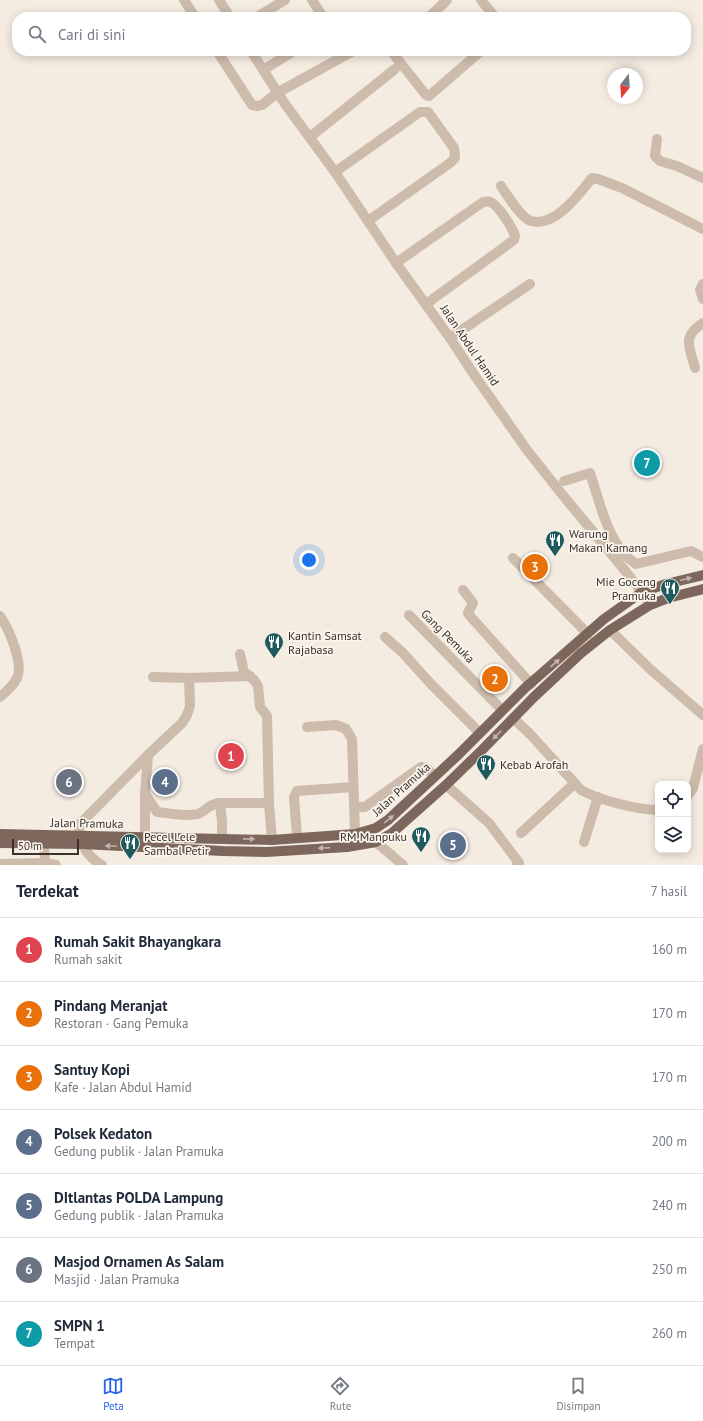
<!DOCTYPE html>
<html lang="id">
<meta charset="utf-8">
<style>
body{margin:0;font-family:"PT Sans",sans-serif;background:#f6f6f7;color:#1f2937}
.controls{position:absolute;right:12px;bottom:12px;display:grid;overflow:hidden;border-radius:8px;box-shadow:0 2px 10px #0003}
.controls button{width:36px;height:36px;display:grid;place-items:center;padding:0;border:0;border-bottom:1px solid #e0e1e3;background:#fff;color:#1f2937;font:20px sans-serif}
.compass{position:absolute;left:607px;top:68px;width:36px;height:36px;border-radius:50%;background:#fff;box-shadow:0 2px 10px #0003;rotate:197deg}
.scale{position:absolute;left:12px;bottom:10px;width:67px;box-sizing:border-box;padding-left:4px;border:2px solid #3b302b;border-top:0;font-size:11px;line-height:14px;white-space:nowrap;color:#3b302b;-webkit-text-stroke:3px #fbf5ee;paint-order:stroke}
.you{position:absolute;left:309px;top:560px;width:14px;height:14px;margin:-10px;border:3px solid #fff;border-radius:50%;background:#1a73e8;box-shadow:0 0 0 6px #1a73e833}
.badge{display:grid;place-items:center;width:26px;height:26px;border-radius:50%;background:#2563eb;color:#fff;font-size:13px;font-weight:700}
.pin{position:absolute;translate:-50% -50%;border:2px solid #fff;box-shadow:0 1px 4px #0006}
.list{margin:0;padding:0;list-style:none}
h2{display:flex;justify-content:space-between;align-items:center;height:52px;margin:0;padding:0 16px;font-size:17px}
h2 small{font-size:13px;font-weight:400;color:#747a83}
.list li{display:grid;grid-template-columns:26px 1fr auto;gap:12px;align-items:center;box-sizing:border-box;height:64px;padding:0 16px;border-top:1px solid #e0e1e3}
.list b{display:block;font-size:15px;white-space:nowrap}
.list p{margin:0;font-size:13px;white-space:nowrap;color:#747a83}
.list em{font-size:13px;font-style:normal;color:#747a83}
.icon{flex:none;width:22px;height:22px;fill:none;stroke:currentColor;stroke-width:2;stroke-linecap:round;stroke-linejoin:round}
.map{position:relative;flex:none;width:703px;height:865px;overflow:hidden}
.search{position:absolute;background:#fff;box-shadow:0 2px 10px #0003;left:12px;right:12px;top:12px;height:44px;display:flex;align-items:center;gap:10px;box-sizing:border-box;padding:0 14px;border-radius:16px;color:#747a83;font-size:15px}
.sheet{height:500px;background:#fff}
nav{display:flex;justify-content:space-around;align-items:center;box-sizing:border-box;height:56px;border-top:1px solid #e0e1e3;background:#fff;font-size:11px;color:#747a83}
nav a{display:grid;justify-items:center;gap:2px}
nav .on{color:#2563eb}
.map>svg:first-child{display:block}
.lines{fill:none;stroke-linecap:round;stroke-linejoin:round}
.minor{stroke:#cdbbac;stroke-width:10}
.major{stroke:#7d675c;stroke-width:10}
.oneway{fill:#c2b5ac}
.labels{text-anchor:middle;dominant-baseline:central;stroke-width:3.5;stroke-linejoin:round;paint-order:stroke}
.street-label{font-size:12px;fill:#3b302b;stroke:#fbf5ee}
.poi-label{font-size:12px;fill:#3b302b;stroke:#fbf5ee;text-anchor:start}
</style>
<div class="map">
<svg width="703" height="865" viewBox="0 0 703 865">
<rect width="100%" height="100%" fill="#f4ebe1"/>
<g class="lines">
<g class="minor">
<polyline points="184,0 195,17"/>
<polyline points="219,0 230,17"/>
<polyline points="312,0 323,17"/>
<polyline points="481,0 495,17"/>
<polyline points="257,17 285,0"/>
<polyline points="429,17 447,0"/>
<polyline points="217,51 252,105 258,106 262,105 277,93 353,51"/>
<polyline points="251,51 285,104 335,172 396,263 450,338 475,376 527,450 561,493 618,562 642,592 650,605"/>
<polyline points="391,51 426,95 429,96 481,51"/>
<polyline points="263,70 294,51"/>
<polyline points="310,137 395,69"/>
<polyline points="657,139 655,156 660,161 677,166 703,178"/>
<polyline points="335,172 420,112 428,112 454,148 455,158 450,163 368,221"/>
<path d="M501,186C507,195 521,218 531,221C555,228 579,194 592,178L598,179L622,188L703,229"/>
<path d="M396,263L483,202C485,202 488,201 490,202C498,204 513,229 515,236L514,240L426,304"/>
<polyline points="703,284 700,290 703,299"/>
<polyline points="450,338 530,284"/>
<path d="M695,368C690,347 681,337 703,323"/>
<path d="M564,481L590,473C600,502 608,546 636,564L691,551L703,557"/>
<polyline points="513,558 588,634"/>
<polyline points="463,590 473,603 468,613 470,616 531,684"/>
<polyline points="409,615 502,710"/>
<path d="M0,616C9,629 24,664 17,678C13,686 6,692 0,697"/>
<polyline points="610,630 650,669 703,715"/>
<polyline points="385,637 403,653 430,683 480,733"/>
<polyline points="240,654 244,672 254,680 258,686 260,707 267,716 269,803 272,840"/>
<polyline points="153,677 189,678 250,676"/>
<path d="M513,718L530,734L581,790C599,800 638,810 658,810"/>
<polyline points="307,727 336,725 346,729 352,739 355,834"/>
<path d="M148,755L145,794L157,812C170,813 185,817 198,814C207,811 207,804 220,803"/>
<polyline points="446,785 489,823 519,863 517,865"/>
<polyline points="688,795 693,788 703,749"/>
<polyline points="354,807 365,807 369,804 421,767 426,768 435,776"/>
<polyline points="521,833 575,783"/>
<polyline points="297,837 294,797 297,791 353,787"/>
<polyline points="145,838 145,794"/>
<polyline points="222,839 222,821 220,803 269,803"/>
<polyline points="376,842 403,865"/>
<polyline points="584,842 598,797"/>
<polyline points="45,863 56,865"/>
<polyline points="0,864 45,863 44,844"/>
<path d="M102,865C86,856 79,843 79,825L148,755L182,723L187,715L190,706L189,678"/>
</g>
<g class="major">
<polyline points="0,834 272,840 355,834 376,828 388,820 458,755 525,688 604,619 642,592 666,584 703,575"/>
<polyline points="0,843 81,844 223,851 266,852 347,847 376,842 392,833 446,785 482,750 534,697 581,653 610,630 650,605 668,598 703,589"/>
</g>
</g>
<defs><path id="oneway-solid" d="M-6-.8H1V-3.2L6.5 0L1 3.2V.8H-6Z"/></defs>
<g class="oneway">
<use href="#oneway-solid" transform="translate(686 579) rotate(-14)"/>
<use href="#oneway-solid" transform="translate(555 663) rotate(-41)"/>
<use href="#oneway-solid" transform="translate(497 735) rotate(134)"/>
<use href="#oneway-solid" transform="translate(389 819) rotate(-39)"/>
<use href="#oneway-solid" transform="translate(249 839) rotate(1)"/>
<use href="#oneway-solid" transform="translate(111 846) rotate(-177)"/>
<use href="#oneway-solid" transform="translate(324 848) rotate(177)"/>
</g>
<defs>
<g id="restaurant-pin" transform="scale(1)"><path d="M0 17L-7.5 6A9.5 9.5 0 1 1 7.5 6Z" fill="#1f5a5e" stroke="#fbf5ee"/><path d="M-5-6h1v4h1v-4h1v4h1v-4h1v5L-1.5 .5V6h-2V.5L-5-1ZM5-6V6H3V1.5H1.5Q1.5-4 5-6Z" fill="#fff"/></g>
</defs>
<g fill-rule="evenodd">
<use href="#restaurant-pin" x="555" y="540"/>
<use href="#restaurant-pin" x="670" y="588"/>
<use href="#restaurant-pin" x="274" y="642"/>
<use href="#restaurant-pin" x="486" y="764"/>
<use href="#restaurant-pin" x="421" y="836"/>
<use href="#restaurant-pin" x="130" y="843"/>
</g>
<g class="labels">
<g class="street-label">
<text transform="translate(470 345) rotate(56)">Jalan Abdul Hamid</text>
<text transform="translate(448 636) rotate(45)">Gang Pemuka</text>
<text transform="translate(401 789) rotate(-42)">Jalan Pramuka</text>
<text transform="translate(87 823) rotate(1)">Jalan Pramuka</text>
</g>
<g class="poi-label">
<text x="569" y="533">Warung<tspan x="569" dy="14">Makan Kamang</tspan></text>
<text x="656" y="581" text-anchor="end">Mie Goceng<tspan x="656" dy="14">Pramuka</tspan></text>
<text x="288" y="635">Kantin Samsat<tspan x="288" dy="14">Rajabasa</tspan></text>
<text x="500" y="764">Kebab Arofah</text>
<text x="144" y="836">Pecel Lele<tspan x="144" dy="14">Sambal Petir</tspan></text>
<text x="407" y="836" text-anchor="end">RM Manpuku</text>
</g>
</g>
</svg>
<div class="controls">
<button><svg class="icon" aria-label="locate" viewBox="0 0 24 24"><circle cx="12" cy="12" r="6"/><path d="M12 2v4M12 18v4M2 12h4M18 12h4"/></svg></button>
<button><svg class="icon" aria-label="layers" viewBox="0 0 24 24"><path d="M12 4l9 5-9 5-9-5zM3 14l9 5 9-5"/></svg></button>
</div>
<svg class="compass" viewBox="-18 -18 36 36"><path d="M0-13l5 13h-10z" fill="#e53935"/><path d="M0 13l5-13h-10z" fill="#747a83"/></svg>
<div class="scale">50 m</div>
<div class="you"></div>
<div class="pin badge" style="left:231px;top:756px;background:#e0444e">1</div>
<div class="pin badge" style="left:495px;top:679px;background:#e8710a">2</div>
<div class="pin badge" style="left:535px;top:567px;background:#e8710a">3</div>
<div class="pin badge" style="left:165px;top:782px;background:#5c6f8a">4</div>
<div class="pin badge" style="left:453px;top:845px;background:#5c6f8a">5</div>
<div class="pin badge" style="left:69px;top:782px;background:#6b7280">6</div>
<div class="pin badge" style="left:647px;top:463px;background:#0f9aa8">7</div>
<div class="search"><svg class="icon" aria-label="search" viewBox="0 0 24 24"><circle cx="10" cy="10" r="6"/><path d="M15 15l6 6"/></svg>Cari di sini</div>
</div>
<section class="sheet">
<h2>Terdekat<small>7 hasil</small></h2>
<ul class="list">
<li><span class="badge" style="background:#e0444e">1</span><div><b>Rumah Sakit Bhayangkara</b><p>Rumah sakit</p></div><em>160 m</em></li>
<li><span class="badge" style="background:#e8710a">2</span><div><b>Pindang Meranjat</b><p>Restoran · Gang Pemuka</p></div><em>170 m</em></li>
<li><span class="badge" style="background:#e8710a">3</span><div><b>Santuy Kopi</b><p>Kafe · Jalan Abdul Hamid</p></div><em>170 m</em></li>
<li><span class="badge" style="background:#5c6f8a">4</span><div><b>Polsek Kedaton</b><p>Gedung publik · Jalan Pramuka</p></div><em>200 m</em></li>
<li><span class="badge" style="background:#5c6f8a">5</span><div><b>DItlantas POLDA Lampung</b><p>Gedung publik · Jalan Pramuka</p></div><em>240 m</em></li>
<li><span class="badge" style="background:#6b7280">6</span><div><b>Masjod Ornamen As Salam</b><p>Masjid · Jalan Pramuka</p></div><em>250 m</em></li>
<li><span class="badge" style="background:#0f9aa8">7</span><div><b>SMPN 1</b><p>Tempat</p></div><em>260 m</em></li>
</ul>
</section>
<nav>
<a class="on"><svg class="icon" aria-label="map" viewBox="0 0 24 24"><path d="M3 6l6-2 6 2 6-2v14l-6 2-6-2-6 2zM9 4v14M15 6v14"/></svg>Peta</a>
<a><svg class="icon" aria-label="directions" viewBox="0 0 24 24"><path d="M12 3l9 9-9 9-9-9zM9 14v-3h6M13 9l2 2-2 2"/></svg>Rute</a>
<a><svg class="icon" aria-label="saved" viewBox="0 0 24 24"><path d="M7 4h10v16l-5-4-5 4z"/></svg>Disimpan</a>
</nav>
